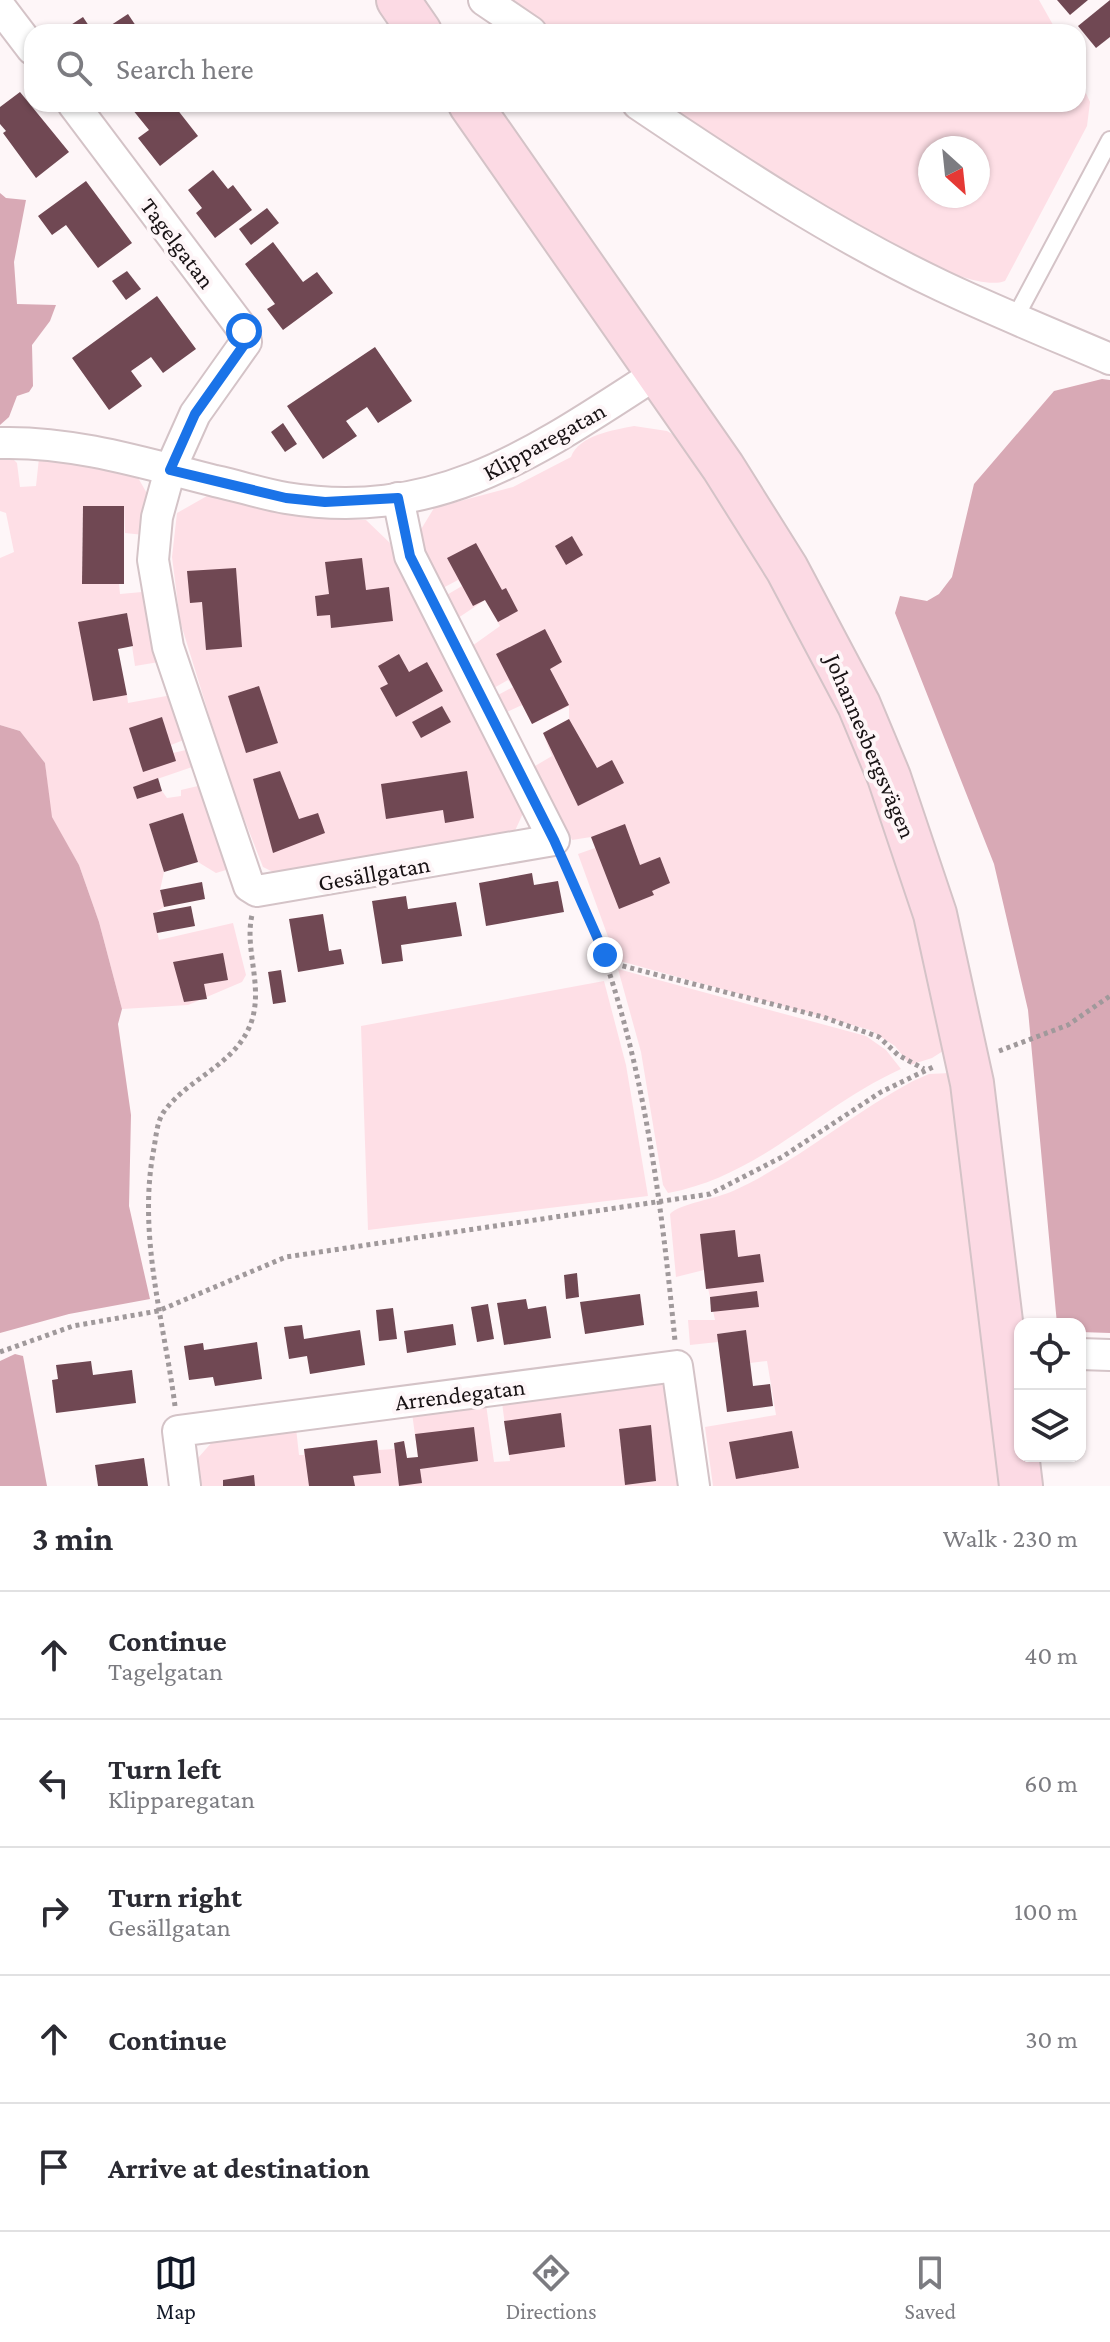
<!DOCTYPE html>
<meta charset="utf-8">
<style>
body{margin:0;font-family:"Crimson Pro",serif;background:#f2f2f3;color:#2b2b33}
.controls{position:absolute;right:24px;bottom:24px;display:grid;overflow:hidden;border-radius:16px;box-shadow:0 2px 6px #0004}
.controls button{width:72px;height:72px;display:grid;place-items:center;padding:0;border:0;border-bottom:2px solid #e1e1e2;background:#fff;color:#2b2b33;font:40px sans-serif}
.compass{position:absolute;left:918px;top:136px;width:72px;height:72px;border-radius:50%;background:#fff;box-shadow:0 2px 6px #0004;rotate:153deg}
.stop{position:absolute;width:24px;height:24px;margin:-18px;border:6px solid #1a73e8;border-radius:50%;background:#fff}
.stop.end{background:#1a73e8;border-color:#fff;box-shadow:0 2px 8px #0008}
.list{margin:0;padding:0;list-style:none}
h2{display:flex;justify-content:space-between;align-items:center;height:104px;margin:0;padding:0 32px;font-size:34px}
h2 small{font-size:26px;font-weight:400;color:#7c7c81}
.list li{display:grid;grid-template-columns:52px 1fr auto;gap:24px;align-items:center;box-sizing:border-box;height:128px;padding:0 32px;border-top:2px solid #e1e1e2}
.list b{display:block;font-size:30px;white-space:nowrap}
.list p{margin:0;font-size:26px;white-space:nowrap;color:#7c7c81}
.list em{font-size:26px;font-style:normal;color:#7c7c81}
.icon{flex:none;width:44px;height:44px;fill:none;stroke:currentColor;stroke-width:2;stroke-linecap:round;stroke-linejoin:round}
.map{position:relative;flex:none;width:1110px;height:1486px;overflow:hidden}
.search{position:absolute;background:#fff;box-shadow:0 2px 6px #0004;left:24px;right:24px;top:24px;height:88px;display:flex;align-items:center;gap:20px;box-sizing:border-box;padding:0 28px;border-radius:24px;color:#7c7c81;font-size:30px}
.sheet{height:744px;background:#fff}
nav{display:flex;justify-content:space-around;align-items:center;box-sizing:border-box;height:112px;border-top:2px solid #e1e1e2;background:#fff;font-size:22px;color:#7c7c81}
nav a{display:grid;justify-items:center;gap:4px}
nav .on{color:#111827}
.map>svg:first-child{display:block}
.green{fill:#fedfe6;fill-rule:evenodd}
.forest{fill:#d8a9b5}
.building{fill:#704853}
.lines{fill:none;stroke-linecap:round;stroke-linejoin:round}
.lane-casing{stroke:#d4c3c7;stroke-width:20}
.street-casing{stroke:#d4c3c7;stroke-width:34}
.secondary-casing{stroke:#d4c3c7;stroke-width:46}
.path{stroke:#a0999b;stroke-width:5;stroke-dasharray:4 4;stroke-linecap:butt}
.lane{stroke:#fff;stroke-width:16}
.street{stroke:#fff;stroke-width:30}
.secondary{stroke:#fcdae4;stroke-width:42}
.route{stroke:#1a73e8;stroke-width:10}
.labels{text-anchor:middle;dominant-baseline:central;stroke-width:8;stroke-linejoin:round;paint-order:stroke}
.street-label{font-size:24px;fill:#181214;stroke:#fef6f8}
</style>
<div class="map">
<svg width="1110" height="1486" viewBox="0 0 1110 1486">
<rect width="100%" height="100%" fill="#fef6f8"/>
<g class="green">
<polygon points="506,0 1039,0 1057,32 553,32"/>
<path d="M1078,76L1090,102L1087,126L1005,281C952,302 715,139 659,104H1078ZM930,148H978V196H930Z"/>
<path d="M634,426L667,431L681,439L778,575L886,808L951,1046L932,1058L910,1065L895,1046L870,1030L620,961L615,956L578,854L595,848L591,837L572,840L535,766L552,756L543,733L569,719V706L532,724L522,705L507,712L498,695L513,687L508,680L492,689L472,646L500,626L485,600L458,618L445,596L462,586L458,580L441,589L430,569L420,531L434,508L513,487L571,457C579,435 614,430 634,426Z"/>
<polygon points="39,458 58,459 137,476 153,504 144,535 125,533 124,506 83,506 82,583 119,584 120,594 142,592 159,662 135,666 127,613 79,622 127,695 128,703 172,695 186,739 171,745 173,753 190,749 195,766 134,787 137,799 162,791 167,798 181,796 181,790 202,785 205,794 226,870 216,873 198,862 183,813 149,824 164,872 160,890 164,907 153,914 159,940 233,923 246,975 242,982 188,1005 122,1009 99,922 79,865 51,817 45,763 20,731 0,725 0,558 14,552 6,513 0,511 0,460 13,459 17,463 20,487 36,486"/>
<polygon points="207,496 304,516 366,520 390,543 405,583 525,809 513,835 283,877 263,867 229,780 180,621 172,557 177,513"/>
<path d="M618,969L866,1036L886,1050L901,1069C819,1106 760,1176 668,1193L663,1185L641,1052Z"/>
<polygon points="604,981 626,1065 648,1196 368,1230 361,1026"/>
<path d="M950,1073L1011,1486H713L705,1427L776,1415L767,1361L750,1363L746,1330L718,1334V1342L690,1345L688,1320H715L704,1270L676,1277L670,1214C678,1204 719,1198 733,1191C797,1162 851,1114 913,1081L929,1074Z"/>
<polygon points="654,1379 674,1394 684,1486 200,1486 198,1458 213,1441 296,1428 299,1455 304,1455 304,1449 377,1440 379,1450 394,1449 394,1443 404,1441 407,1458 418,1457 412,1413 486,1404 494,1462 510,1461 502,1403"/>
</g>
<g class="forest">
<polygon points="0,193 6,198 26,200 14,262 17,304 56,305 50,321 32,345 33,386 29,392 17,396 9,417 0,425"/>
<polygon points="1102,379 1110,380 1110,1333 1080,1332 1080,1324 1057,1324 1028,1010 994,864 895,613 900,596 927,601 939,594 952,577 974,484 1054,391"/>
<polygon points="0,725 20,731 45,763 52,817 79,865 99,922 122,1009 118,1024 131,1115 129,1206 150,1299 69,1314 0,1333"/>
<polygon points="15,1354 23,1356 47,1486 0,1486 0,1361"/>
</g>
<g class="building">
<polygon points="1057,0 1088,0 1070,15"/>
<polygon points="1110,0 1110,37 1096,48 1078,26"/>
<polygon points="128,14 140,32 107,32 105,29"/>
<polygon points="83,17 93,32 60,32"/>
<polygon points="20,92 69,152 36,178 3,133 6,131 0,124 0,107"/>
<polygon points="128,104 173,104 198,136 160,166 138,138 149,130"/>
<polygon points="213,170 228,189 233,185 252,210 215,238 196,213 202,208 188,190"/>
<polygon points="86,181 132,243 98,268 66,225 52,235 38,216"/>
<polygon points="267,208 279,223 251,245 239,229"/>
<polygon points="273,242 303,282 317,272 333,293 283,330 267,309 275,304 245,264"/>
<polygon points="127,271 141,289 126,300 112,281"/>
<polygon points="157,296 196,349 163,373 151,357 131,371 142,386 109,410 72,358"/>
<polygon points="375,347 412,401 378,423 367,407 346,421 357,436 323,459 287,406"/>
<polygon points="283,423 297,444 285,452 271,432"/>
<polygon points="83,506 124,506 124,584 82,584"/>
<polygon points="572,536 583,555 566,565 555,546"/>
<polygon points="476,543 502,590 506,588 518,611 498,622 485,600 473,606 447,558"/>
<polygon points="362,558 366,590 389,587 393,621 331,628 330,615 317,616 315,596 329,594 325,562"/>
<polygon points="236,568 242,647 206,650 202,602 190,603 187,571"/>
<polygon points="127,613 133,646 118,649 127,695 93,701 78,622"/>
<polygon points="545,629 562,662 550,669 569,705 532,724 496,654"/>
<polygon points="399,654 409,672 427,662 443,691 396,717 380,688 388,684 378,666"/>
<polygon points="259,686 278,743 246,753 228,696"/>
<polygon points="442,706 451,722 421,738 412,722"/>
<polygon points="162,717 176,761 143,772 129,728"/>
<polygon points="569,719 597,768 612,760 624,783 578,806 543,733"/>
<polygon points="280,771 299,819 318,813 325,833 273,853 253,779"/>
<polygon points="467,771 474,818 445,823 443,810 386,819 381,784"/>
<polygon points="158,778 162,791 137,799 133,787"/>
<polygon points="183,813 198,862 164,872 149,824"/>
<polygon points="625,824 640,865 660,857 670,883 652,891 654,895 619,909 591,837"/>
<polygon points="532,873 534,885 558,881 564,912 486,926 479,883"/>
<polygon points="202,882 205,899 164,907 160,890"/>
<polygon points="406,896 408,909 456,902 462,936 401,945 403,961 382,964 372,901"/>
<polygon points="191,906 195,926 157,933 153,913"/>
<polygon points="323,914 329,951 341,949 344,964 298,972 289,919"/>
<polygon points="223,953 228,980 204,984 207,999 184,1002 173,962"/>
<polygon points="281,970 286,1002 273,1004 268,972"/>
<polygon points="735,1230 738,1257 760,1254 764,1282 706,1289 700,1234"/>
<polygon points="577,1273 579,1297 566,1299 564,1275"/>
<polygon points="757,1291 759,1307 711,1312 710,1297"/>
<polygon points="640,1294 644,1325 585,1334 580,1302"/>
<polygon points="526,1299 528,1309 546,1306 551,1338 504,1345 497,1303"/>
<polygon points="488,1304 494,1339 477,1342 471,1307"/>
<polygon points="393,1308 397,1339 379,1341 376,1310"/>
<polygon points="453,1324 456,1345 407,1353 404,1331"/>
<polygon points="302,1325 304,1339 360,1330 365,1365 310,1374 307,1356 289,1359 284,1327"/>
<polygon points="746,1330 753,1386 770,1384 773,1406 727,1412 717,1334"/>
<polygon points="257,1342 262,1379 215,1386 213,1377 189,1380 184,1346 203,1343 204,1350"/>
<polygon points="91,1361 93,1375 132,1370 136,1403 56,1413 52,1380 58,1379 56,1365"/>
<polygon points="561,1413 565,1447 509,1455 504,1421"/>
<polygon points="651,1425 656,1481 625,1485 619,1429"/>
<polygon points="474,1427 478,1461 420,1469 422,1483 399,1486 394,1443 404,1441 407,1458 418,1457 415,1434"/>
<polygon points="792,1431 799,1468 736,1479 729,1442"/>
<polygon points="377,1440 381,1473 353,1476 355,1486 309,1486 304,1449"/>
<polygon points="144,1458 148,1486 98,1486 95,1465"/>
<polygon points="254,1475 255,1486 223,1486 223,1480"/>
</g>
<g class="lines">
<g class="lane-casing">
<polyline id="lane" points="1015,318 1110,140"/>
</g>
<g class="street-casing">
<g id="street">
<polyline points="484,0 531,32"/>
<polyline points="0,7 32,49"/>
<polyline points="73,104 244,331 246,342 195,414 170,470 157,517 153,560 168,647 249,886 257,891 554,840 410,556 398,498"/>
<path d="M638,104C736,170 834,235 942,286C997,312 1054,335 1110,359"/>
<path d="M0,443C73,441 144,463 215,481C239,486 262,494 286,498C437,523 537,451 656,374"/>
<polyline points="1080,1354 1110,1355"/>
<polyline points="185,1486 178,1431 677,1366 694,1486"/>
</g>
</g>
<g class="secondary-casing">
<g id="secondary">
<polyline points="398,0 420,32"/>
<polyline points="470,104 723,467 787,569 859,705 889,777 935,914 972,1083 1021,1486"/>
</g>
</g>
<g class="path">
<path d="M565,863C638,1011 659,1178 675,1341"/>
<polyline points="607,962 823,1017 879,1037 898,1055 924,1069"/>
<polyline points="999,1051 1068,1025 1110,996"/>
<polyline points="0,1352 73,1326 158,1311 286,1257 710,1194 782,1157 881,1092 935,1066"/>
<path d="M175,1406C164,1321 137,1234 154,1148C156,1137 157,1122 163,1113C187,1078 235,1066 251,1023C264,986 244,950 252,915"/>
</g>
<use href="#lane" class="lane"/>
<use href="#street" class="street"/>
<use href="#secondary" class="secondary"/>
</g>
<g class="lines">
<polyline class="route" points="244,331 246,342 195,414 170,470 286,498 325,502 398,498 410,556 554,840 605,955"/>
</g>
<g class="labels">
<g class="street-label">
<text transform="translate(178 243) rotate(53)">Tagelgatan</text>
<text transform="translate(544 441) rotate(-29)">Klipparegatan</text>
<text transform="translate(871 746) rotate(67)">Johannesbergsvägen</text>
<text transform="translate(374 873) rotate(-10)">Gesällgatan</text>
<text transform="translate(460 1394) rotate(-7)">Arrendegatan</text>
</g>
</g>
</svg>
<div class="controls">
<button><svg class="icon" aria-label="locate" viewBox="0 0 24 24"><circle cx="12" cy="12" r="6"/><path d="M12 2v4M12 18v4M2 12h4M18 12h4"/></svg></button>
<button><svg class="icon" aria-label="layers" viewBox="0 0 24 24"><path d="M12 4l9 5-9 5-9-5zM3 14l9 5 9-5"/></svg></button>
</div>
<svg class="compass" viewBox="-18 -18 36 36"><path d="M0-13l5 13h-10z" fill="#e53935"/><path d="M0 13l5-13h-10z" fill="#7c7c81"/></svg>
<div class="stop" style="left:244px;top:331px"></div>
<div class="stop end" style="left:605px;top:955px"></div>
<div class="search"><svg class="icon" aria-label="search" viewBox="0 0 24 24"><circle cx="10" cy="10" r="6"/><path d="M15 15l6 6"/></svg>Search here</div>
</div>
<section class="sheet">
<h2>3 min<small>Walk · 230 m</small></h2>
<ul class="list">
<li><svg class="icon" aria-label="ahead" viewBox="0 0 24 24"><path d="M12 20V5M6 11l6-6 6 6"/></svg><div><b>Continue</b><p>Tagelgatan</p></div><em>40 m</em></li>
<li><svg class="icon" aria-label="left" viewBox="0 0 24 24"><path d="M17 20v-9H6M10 6l-5 5 5 5"/></svg><div><b>Turn left</b><p>Klipparegatan</p></div><em>60 m</em></li>
<li><svg class="icon" aria-label="right" viewBox="0 0 24 24"><path d="M7 20v-9h11M14 6l5 5-5 5"/></svg><div><b>Turn right</b><p>Gesällgatan</p></div><em>100 m</em></li>
<li><svg class="icon" aria-label="ahead" viewBox="0 0 24 24"><path d="M12 20V5M6 11l6-6 6 6"/></svg><div><b>Continue</b></div><em>30 m</em></li>
<li><svg class="icon" aria-label="arrive" viewBox="0 0 24 24"><path d="M6 21V4h12l-3 4 3 4H6"/></svg><div><b>Arrive at destination</b></div></li>
</ul>
</section>
<nav>
<a class="on"><svg class="icon" aria-label="map" viewBox="0 0 24 24"><path d="M3 6l6-2 6 2 6-2v14l-6 2-6-2-6 2zM9 4v14M15 6v14"/></svg>Map</a>
<a><svg class="icon" aria-label="directions" viewBox="0 0 24 24"><path d="M12 3l9 9-9 9-9-9zM9 14v-3h6M13 9l2 2-2 2"/></svg>Directions</a>
<a><svg class="icon" aria-label="saved" viewBox="0 0 24 24"><path d="M7 4h10v16l-5-4-5 4z"/></svg>Saved</a>
</nav>
